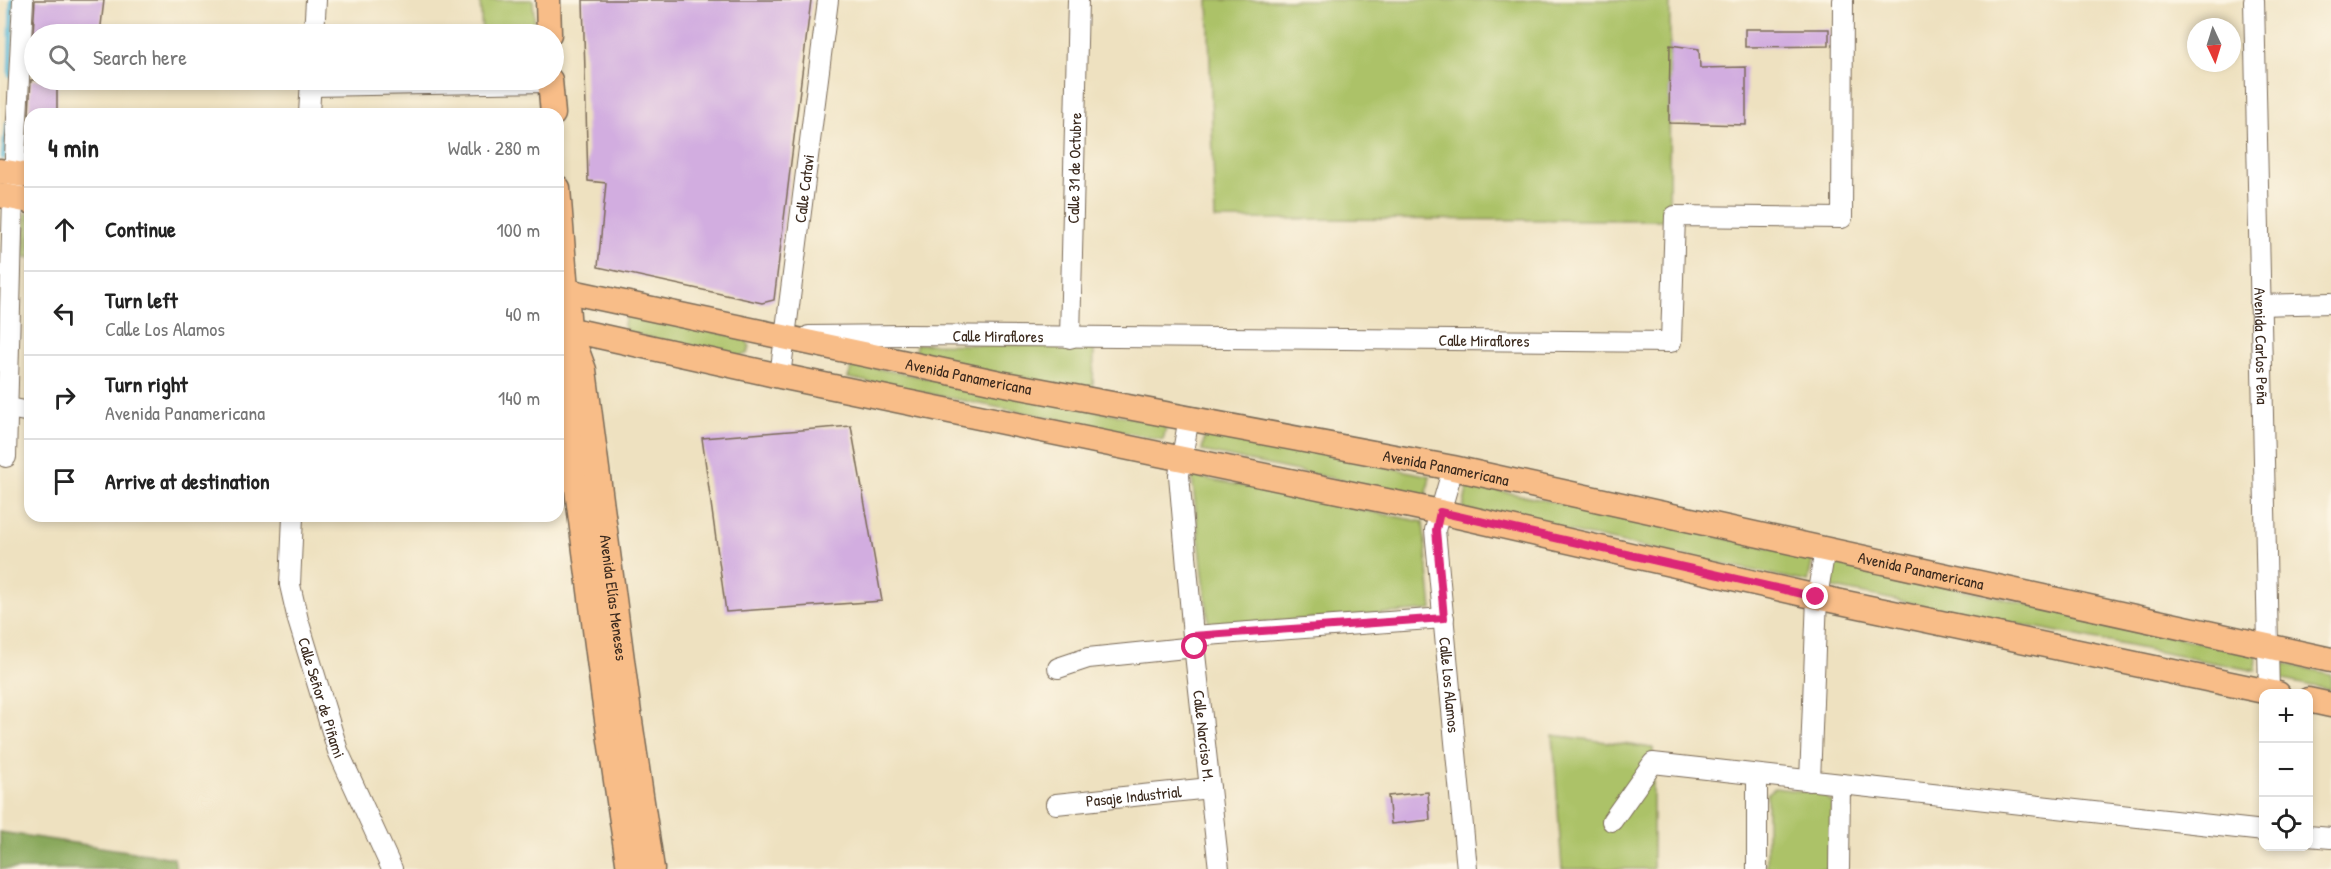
<!DOCTYPE html>
<meta charset="utf-8">
<style>
body{margin:0;font-family:"Patrick Hand",sans-serif;background:#f2f2f2;color:#222}
.controls{position:absolute;right:18px;bottom:18px;display:grid;overflow:hidden;border-radius:12px;box-shadow:0 3px 9px #0003}
.controls button{width:54px;height:54px;display:grid;place-items:center;padding:0;border:0;border-bottom:2px solid #e0e0e0;background:#fff;color:#222;font:30px sans-serif}
.compass{position:absolute;left:2187px;top:18px;width:54px;height:54px;border-radius:50%;background:#fff;box-shadow:0 3px 9px #0003;rotate:176deg}
.stop{position:absolute;width:18px;height:18px;margin:-14px;border:4px solid #db2777;border-radius:50%;background:#fff}
.stop.end{background:#db2777;border-color:#fff;box-shadow:0 2px 6px #0008}
.list{margin:0;padding:0;list-style:none}
h2{display:flex;justify-content:space-between;align-items:center;height:78px;margin:0;padding:0 24px;font-size:26px}
h2 small{font-size:20px;font-weight:400;color:#767676}
.list li{display:grid;grid-template-columns:39px 1fr auto;gap:18px;align-items:center;box-sizing:border-box;height:84px;padding:0 24px;border-top:2px solid #e0e0e0}
.list b{display:block;font-size:22px;white-space:nowrap}
.list p{margin:0;font-size:20px;white-space:nowrap;color:#767676}
.list em{font-size:20px;font-style:normal;color:#767676}
.icon{flex:none;width:33px;height:33px;fill:none;stroke:currentColor;stroke-width:2;stroke-linecap:round;stroke-linejoin:round}
.map{position:relative;flex:none;width:2331px;height:869px;overflow:hidden}
.search{position:absolute;background:#fff;box-shadow:0 3px 9px #0003;left:24px;top:24px;width:540px;height:66px;display:flex;align-items:center;gap:15px;box-sizing:border-box;padding:0 21px;border-radius:33px;color:#767676;font-size:22px}
.panel{position:absolute;background:#fff;box-shadow:0 3px 9px #0003;left:24px;top:108px;width:540px;height:414px;border-radius:18px}
.map>svg:first-child{display:block}
.green{fill:#acc267;stroke:#747642;stroke-width:1.5}
.forest{fill:#89a85c;stroke:#62693d;stroke-width:1.5}
.lines{fill:none;stroke-linecap:round;stroke-linejoin:round}
.stream{stroke:#56b6d4;stroke-width:5}
.building{fill:#d2ade0}
.minor-casing{stroke:#7a6a57;stroke-width:22}
.major-casing{stroke:#7a6a57;stroke-width:27}
.minor{stroke:#fff;stroke-width:20}
.major{stroke:#f8bd88;stroke-width:24}
.route{stroke:#db2777;stroke-width:8}
.labels{text-anchor:middle;dominant-baseline:central;stroke-width:5;stroke-linejoin:round;paint-order:stroke}
.street-label{font-size:16px;fill:#3b2a1e;stroke:#fcf5e5}
</style>
<div class="map">
<svg width="2331" height="869" viewBox="0 0 2331 869">
<rect width="100%" height="100%" fill="#fcf5e5"/>
<filter id="ink" filterUnits="userSpaceOnUse"><feTurbulence type="fractalNoise" baseFrequency=".0167" numOctaves="2"/><feDisplacementMap in="SourceGraphic" scale="12" xChannelSelector="R" yChannelSelector="G"/><feConvolveMatrix kernelMatrix="1 2 1 2 8 2 1 2 1" color-interpolation-filters="sRGB"/></filter>
<filter id="wash" filterUnits="userSpaceOnUse"><feTurbulence type="fractalNoise" baseFrequency=".008" numOctaves="4" result="noise"/><feDisplacementMap in="SourceGraphic" scale="24" xChannelSelector="R" yChannelSelector="G"/><feGaussianBlur stdDeviation="1.35" result="paint"/><feColorMatrix in="noise" values="0 0 0 0 0 0 0 0 0 0 0 0 0 0 0 0 0 1.4 0 .05"/><feComposite in="paint" operator="in"/></filter>
<g filter="url(#wash)">
<rect width="100%" height="100%" fill="#eee1c0"/>
<g class="green">
<polygon points="480,0 533,0 535,34 482,34"/>
<polygon points="1208,0 1670,0 1669,220 1215,219"/>
<polygon points="25,213 30,214 30,258 23,257"/>
<polygon points="631,315 745,338 750,347 747,354 740,356 627,333 624,325 625,319"/>
<polygon points="916,344 1094,346 1093,391 915,358"/>
<polygon points="853,364 1167,424 1163,440 848,378"/>
<polygon points="1206,429 1430,476 1426,498 1202,451"/>
<polygon points="1192,476 1423,522 1432,610 1209,626"/>
<polygon points="1468,484 1813,557 1808,582 1463,509"/>
<polygon points="1834,561 2257,655 2256,671 1829,587"/>
<polygon points="2277,662 2331,674 2331,690 2278,679"/>
<polygon points="1553,735 1653,748 1653,869 1562,869"/>
<polygon points="1775,788 1824,794 1829,801 1832,801 1830,869 1767,869 1767,794"/>
</g>
<polygon class="forest" points="0,832 174,858 176,869 0,869"/>
<g class="lines">
<g class="stream">
<polyline points="10,75 12,0"/>
<polyline points="3,158 7,124"/>
</g>
</g>
<g id="blocks">
<g class="building">
<polygon points="35,0 104,0 100,34 33,34"/>
<polygon points="583,0 811,0 774,300 762,303 598,267 606,183 588,181"/>
<polygon points="1745,29 1829,29 1829,46 1745,47"/>
<polygon points="1670,45 1699,49 1700,68 1746,67 1746,125 1669,123"/>
<polygon points="31,80 57,80 57,114 29,114"/>
<polygon points="851,426 882,601 726,612 702,438"/>
<polygon points="1428,792 1430,820 1391,824 1388,796"/>
</g>
</g>
</g>
<g filter="url(#ink)">
<use href="#blocks" fill-opacity="0" stroke="#7a6a57" stroke-width="1.5"/>
<g class="lines">
<g class="minor-casing">
<g id="minor">
<path id="s1" d="M2254,0L2269,692"/>
<polyline points="314,34 316,0"/>
<polyline points="311,86 550,82"/>
<polyline points="309,114 311,80"/>
<polyline points="2260,305 2331,303"/>
<path id="s2" d="M809,336L906,335L1671,342L1675,216L1842,218L1843,0"/>
<path id="s3" d="M1070,338L1078,0"/>
<path id="s4" d="M780,376L828,0"/>
<polyline points="9,408 30,412"/>
<path id="s5" d="M1189,417L1179,475L1193,636L1219,869"/>
<polyline points="6,457 13,197 23,0"/>
<path id="s6" d="M1453,468L1435,530L1467,869"/>
<path id="s7" d="M293,516L290,585L298,620L338,751L392,869"/>
<polyline points="1193,636 1444,618"/>
<polyline points="1058,668 1088,658 1195,647"/>
<polyline points="1757,775 1757,869"/>
<polyline points="1810,781 1817,597 1825,549"/>
<path id="s8" d="M1056,804L1210,788"/>
<polyline points="1612,821 1653,763 2264,831"/>
<polyline points="2308,836 2331,838"/>
<polyline points="1839,869 1840,784"/>
</g>
</g>
<g class="major-casing">
<g id="major">
<polyline points="548,0 549,34"/>
<polyline points="550,80 553,114"/>
<polyline points="0,171 30,176"/>
<polyline points="558,188 569,329 562,373 604,699 629,869"/>
<polyline points="0,195 30,201"/>
<path id="s9" d="M558,289L1000,383L1453,468L2331,660"/>
<polyline points="558,327 780,376 1440,512 1817,597 2278,694"/>
<path id="s10" d="M570,332L584,370L630,721L652,869"/>
<polyline points="2308,700 2331,705"/>
</g>
</g>
<use href="#minor" class="minor"/>
<use href="#major" class="major"/>
</g>
</g>
<g class="lines" filter="url(#ink)">
<polyline class="route" points="1195,647 1193,636 1444,618 1436,530 1440,512 1816,597"/>
</g>
<g class="labels">
<g class="street-label">
<text stroke="none"><textPath href="#s3" startOffset="170">Calle 31 de Octubre</textPath></text>
<text stroke="none"><textPath href="#s4" startOffset="189">Calle Catavi</textPath></text>
<text stroke="none"><textPath href="#s2" startOffset="189">Calle Miraflores</textPath></text>
<text stroke="none"><textPath href="#s2" startOffset="675">Calle Miraflores</textPath></text>
<text stroke="none"><textPath href="#s1" startOffset="346">Avenida Carlos Peña</textPath></text>
<text stroke="none"><textPath href="#s9" startOffset="420">Avenida Panamericana</textPath></text>
<text stroke="none"><textPath href="#s9" startOffset="906">Avenida Panamericana</textPath></text>
<text stroke="none"><textPath href="#s9" startOffset="1392">Avenida Panamericana</textPath></text>
<text stroke="none"><textPath href="#s10" startOffset="270">Avenida Elías Meneses</textPath></text>
<text stroke="none"><textPath href="#s6" startOffset="220">Calle Los Alamos</textPath></text>
<text stroke="none"><textPath href="#s7" startOffset="186">Calle Señor de Piñami</textPath></text>
<text stroke="none"><textPath href="#s5" startOffset="321">Calle Narciso M.</textPath></text>
<text stroke="none"><textPath href="#s8" startOffset="78">Pasaje Industrial</textPath></text>
</g>
</g>
</svg>
<div class="controls">
<button>+</button>
<button>−</button>
<button><svg class="icon" aria-label="locate" viewBox="0 0 24 24"><circle cx="12" cy="12" r="6"/><path d="M12 2v4M12 18v4M2 12h4M18 12h4"/></svg></button>
</div>
<svg class="compass" viewBox="-18 -18 36 36"><path d="M0-13l5 13h-10z" fill="#e53935"/><path d="M0 13l5-13h-10z" fill="#767676"/></svg>
<div class="stop" style="left:1195px;top:647px"></div>
<div class="stop end" style="left:1816px;top:597px"></div>
<div class="search"><svg class="icon" aria-label="search" viewBox="0 0 24 24"><circle cx="10" cy="10" r="6"/><path d="M15 15l6 6"/></svg>Search here</div>
<section class="panel">
<h2>4 min<small>Walk · 280 m</small></h2>
<ul class="list">
<li><svg class="icon" aria-label="ahead" viewBox="0 0 24 24"><path d="M12 20V5M6 11l6-6 6 6"/></svg><div><b>Continue</b></div><em>100 m</em></li>
<li><svg class="icon" aria-label="left" viewBox="0 0 24 24"><path d="M17 20v-9H6M10 6l-5 5 5 5"/></svg><div><b>Turn left</b><p>Calle Los Alamos</p></div><em>40 m</em></li>
<li><svg class="icon" aria-label="right" viewBox="0 0 24 24"><path d="M7 20v-9h11M14 6l5 5-5 5"/></svg><div><b>Turn right</b><p>Avenida Panamericana</p></div><em>140 m</em></li>
<li><svg class="icon" aria-label="arrive" viewBox="0 0 24 24"><path d="M6 21V4h12l-3 4 3 4H6"/></svg><div><b>Arrive at destination</b></div></li>
</ul>
</section>
</div>
